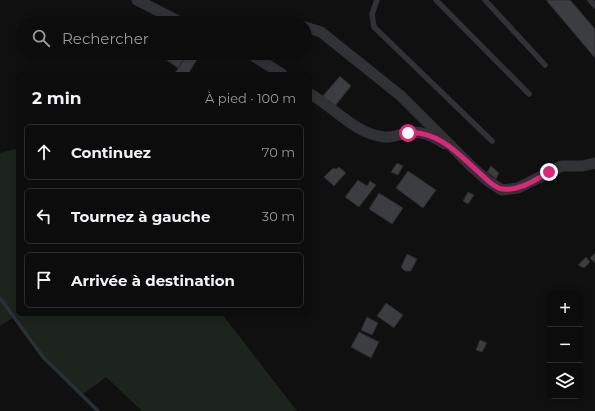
<!DOCTYPE html>
<html lang="fr">
<meta charset="utf-8">
<style>
body{margin:0;font-family:Montserrat,sans-serif;background:#1a1a1b;color:#f1f3f6}
.controls{position:absolute;right:12px;bottom:12px;display:grid;overflow:hidden;border-radius:6px;box-shadow:0 2px 10px #0003}
.controls button{width:36px;height:36px;display:grid;place-items:center;padding:0;border:0;border-bottom:1px solid #2c2c2e;background:#0c0c0d;color:#f1f3f6;font:20px sans-serif}
.stop{position:absolute;width:12px;height:12px;margin:-9px;border:3px solid #db2777;border-radius:50%;background:#fff}
.stop.end{background:#db2777;border-color:#fff;box-shadow:0 1px 4px #0008}
.list{margin:0;padding:0;list-style:none}
h2{display:flex;justify-content:space-between;align-items:center;height:52px;margin:0;padding:0 16px;font-size:17px}
h2 small{font-size:13px;font-weight:400;color:#9a9b9d}
.list li{display:grid;grid-template-columns:26px 1fr auto;gap:12px;align-items:center;box-sizing:border-box;height:56px;margin:0 8px 8px;padding:0 8px;border:1px solid #2c2c2e;border-radius:6px}
.list b{display:block;font-size:15px;white-space:nowrap}
.list em{font-size:13px;font-style:normal;color:#9a9b9d}
.icon{flex:none;width:22px;height:22px;fill:none;stroke:currentColor;stroke-width:2;stroke-linecap:round;stroke-linejoin:round}
.map{position:relative;flex:none;width:595px;height:411px;overflow:hidden}
.search{position:absolute;background:#0c0c0d;box-shadow:0 2px 10px #0003;left:16px;top:16px;width:296px;height:44px;display:flex;align-items:center;gap:10px;box-sizing:border-box;padding:0 14px;border-radius:22px;color:#9a9b9d;font-size:15px}
.panel{position:absolute;background:#0c0c0d;box-shadow:0 2px 10px #0003;left:16px;top:72px;width:296px;height:244px;border-radius:6px}
.map>svg:first-child{display:block}
.green{fill:#1d241d}
.lines{fill:none;stroke-linecap:round;stroke-linejoin:round}
.stream{stroke:#293036;stroke-width:3.5}
.building{fill:#3c3d41;stroke:#2a2a2d}
.service{stroke:#313236;stroke-width:5.5}
.minor{stroke:#313236;stroke-width:11}
.route{stroke:#db2777;stroke-width:5}
</style>
<div class="map">
<svg width="595" height="411" viewBox="0 0 595 411">
<rect width="100%" height="100%" fill="#101011"/>
<polygon class="green" points="15,149 18,151 18,314 222,314 297,411 142,411 106,377 82,395 40,352 14,317 0,326 0,153"/>
<g class="lines">
<polyline class="stream" points="0,298 43,357 98,411"/>
</g>
<g class="building">
<polygon points="546,0 570,0 595,29 595,58"/>
<polygon points="169,53 188,53 178,68 165,59"/>
<polygon points="188,53 201,53 188,74 177,74 175,73"/>
<polygon points="340,76 351,86 335,106 323,96"/>
<polygon points="397,163 403,166 398,175 391,172"/>
<polygon points="491,166 499,173 496,179 487,172"/>
<polygon points="339,167 346,173 334,186 324,177 333,168 336,169"/>
<polygon points="408,171 436,190 423,208 396,188"/>
<polygon points="358,180 367,186 370,181 376,185 359,207 345,197"/>
<polygon points="468,192 474,195 468,204 463,201"/>
<polygon points="379,193 403,208 392,224 369,209"/>
<polygon points="595,253 595,263 590,258"/>
<polygon points="407,254 417,259 411,271 405,271 401,267"/>
<polygon points="586,257 590,262 584,268 578,265"/>
<polygon points="386,303 403,315 394,328 377,316"/>
<polygon points="367,317 378,323 372,335 361,330"/>
<polygon points="359,332 379,342 371,358 351,347"/>
<polygon points="480,340 487,343 482,352 476,350"/>
</g>
<g class="lines">
<g class="service">
<polyline points="377,0 372,14 374,27 492,141"/>
<polyline points="436,0 529,94"/>
<polyline points="485,0 545,65"/>
<polyline points="590,0 595,6"/>
</g>
<g class="minor">
<polyline points="137,0 182,23"/>
<polyline points="305,27 321,32 401,96 472,167 488,181 502,190 518,188 562,166 582,166 595,163"/>
<polyline points="249,53 282,74"/>
<path d="M310,94C334,107 355,134 384,137C392,138 400,134 408,133C422,130 433,137 445,144"/>
</g>
</g>
<g class="lines">
<path class="route" d="M408,133C439,130 461,157 483,176C488,181 497,189 503,189C520,191 535,180 549,172"/>
</g>
</svg>
<div class="controls">
<button>+</button>
<button>−</button>
<button><svg class="icon" aria-label="layers" viewBox="0 0 24 24"><path d="M12 4l9 5-9 5-9-5zM3 14l9 5 9-5"/></svg></button>
</div>
<div class="stop" style="left:408px;top:133px"></div>
<div class="stop end" style="left:549px;top:172px"></div>
<div class="search"><svg class="icon" aria-label="search" viewBox="0 0 24 24"><circle cx="10" cy="10" r="6"/><path d="M15 15l6 6"/></svg>Rechercher</div>
<section class="panel">
<h2>2 min<small>À pied · 100 m</small></h2>
<ul class="list">
<li><svg class="icon" aria-label="ahead" viewBox="0 0 24 24"><path d="M12 20V5M6 11l6-6 6 6"/></svg><div><b>Continuez</b></div><em>70 m</em></li>
<li><svg class="icon" aria-label="left" viewBox="0 0 24 24"><path d="M17 20v-9H6M10 6l-5 5 5 5"/></svg><div><b>Tournez à gauche</b></div><em>30 m</em></li>
<li><svg class="icon" aria-label="arrive" viewBox="0 0 24 24"><path d="M6 21V4h12l-3 4 3 4H6"/></svg><div><b>Arrivée à destination</b></div></li>
</ul>
</section>
</div>
